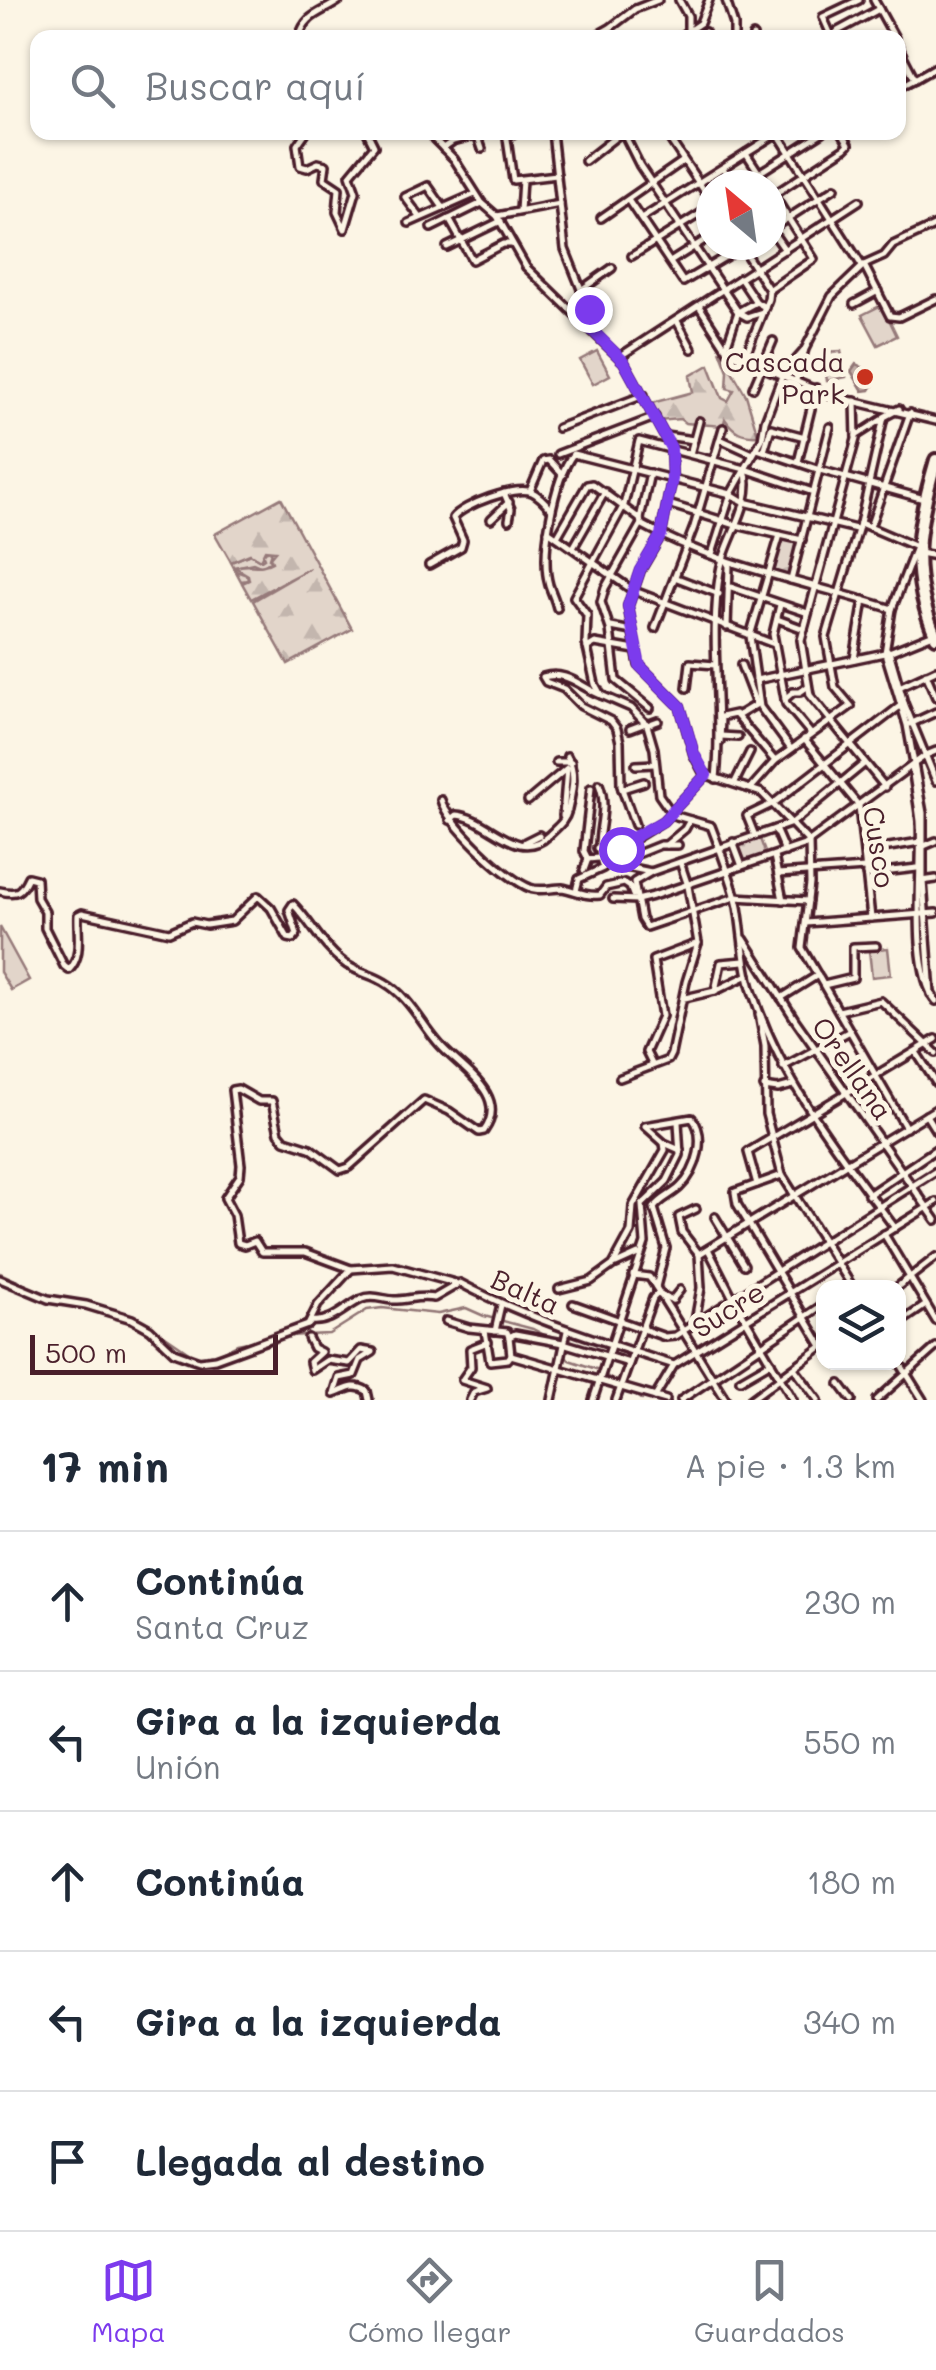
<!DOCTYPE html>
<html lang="es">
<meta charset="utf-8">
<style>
body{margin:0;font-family:Mali,sans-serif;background:#f2f2f3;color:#1f2937}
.controls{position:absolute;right:30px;bottom:30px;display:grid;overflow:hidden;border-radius:20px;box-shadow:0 2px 8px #0004}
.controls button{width:90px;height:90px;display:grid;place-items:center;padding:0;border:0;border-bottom:2px solid #e0e1e3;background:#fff;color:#1f2937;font:50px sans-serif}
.compass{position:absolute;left:696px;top:170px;width:90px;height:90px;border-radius:50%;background:#fff;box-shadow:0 2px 8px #0004;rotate:331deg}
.scale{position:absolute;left:30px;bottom:25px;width:248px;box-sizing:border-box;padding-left:10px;border:5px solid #4a1f2b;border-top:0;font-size:28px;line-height:35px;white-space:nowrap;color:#4a1f2b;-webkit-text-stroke:8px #fcf5e5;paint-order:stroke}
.stop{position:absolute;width:30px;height:30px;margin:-22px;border:8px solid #7c3aed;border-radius:50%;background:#fff}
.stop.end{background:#7c3aed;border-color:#fff;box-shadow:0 2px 10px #0008}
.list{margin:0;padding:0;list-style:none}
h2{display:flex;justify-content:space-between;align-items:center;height:130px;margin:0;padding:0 40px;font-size:42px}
h2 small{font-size:32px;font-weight:400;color:#747a83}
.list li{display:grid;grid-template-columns:65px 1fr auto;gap:30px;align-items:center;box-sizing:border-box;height:140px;padding:0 40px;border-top:2px solid #e0e1e3}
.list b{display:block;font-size:38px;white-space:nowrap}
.list p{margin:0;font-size:32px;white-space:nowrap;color:#747a83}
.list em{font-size:32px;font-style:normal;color:#747a83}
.icon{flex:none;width:55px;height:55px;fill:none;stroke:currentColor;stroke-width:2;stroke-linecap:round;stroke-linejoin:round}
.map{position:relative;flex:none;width:936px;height:1400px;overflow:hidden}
.search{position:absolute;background:#fff;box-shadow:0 2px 8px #0004;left:30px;right:30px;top:30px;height:110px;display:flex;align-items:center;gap:25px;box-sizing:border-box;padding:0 35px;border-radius:20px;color:#747a83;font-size:38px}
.sheet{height:830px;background:#fff}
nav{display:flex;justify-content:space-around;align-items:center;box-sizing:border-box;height:140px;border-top:2px solid #e0e1e3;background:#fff;font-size:28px;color:#747a83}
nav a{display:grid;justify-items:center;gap:5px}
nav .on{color:#7c3aed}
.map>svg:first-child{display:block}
.grass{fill:#e2d5ca;stroke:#967a7a;stroke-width:2.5}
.forest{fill:url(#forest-firs);stroke:#967a7a;stroke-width:2.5}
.park{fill:url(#park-crowns);stroke:#967a7a;stroke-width:2.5}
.water{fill:url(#water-waves);stroke:#917474;stroke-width:2.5}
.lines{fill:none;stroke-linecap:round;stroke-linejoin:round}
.stream{stroke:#917474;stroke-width:2.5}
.minor-casing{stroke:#4a1f2b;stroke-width:12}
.highway-casing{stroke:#4a1f2b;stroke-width:18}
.minor{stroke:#fcf5e5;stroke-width:5}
.highway{stroke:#fcf5e5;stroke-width:10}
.route{stroke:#7c3aed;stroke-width:12}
.poi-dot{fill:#c8321e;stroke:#fcf5e5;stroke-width:4}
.labels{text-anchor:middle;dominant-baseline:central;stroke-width:10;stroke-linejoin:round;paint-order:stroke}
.poi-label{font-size:28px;fill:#4a1f2b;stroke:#fcf5e5;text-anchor:end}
.street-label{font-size:28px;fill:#4a1f2b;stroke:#fcf5e5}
</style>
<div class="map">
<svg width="936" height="1400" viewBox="0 0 936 1400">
<defs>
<pattern id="forest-firs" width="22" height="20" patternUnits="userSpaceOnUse" patternTransform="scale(2.5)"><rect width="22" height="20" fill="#e2d5ca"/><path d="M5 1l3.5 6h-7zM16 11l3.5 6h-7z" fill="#c3b6ae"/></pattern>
<pattern id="park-crowns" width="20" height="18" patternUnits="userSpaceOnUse" patternTransform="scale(2.5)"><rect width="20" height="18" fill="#e2d5ca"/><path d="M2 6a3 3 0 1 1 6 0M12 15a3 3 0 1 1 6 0" fill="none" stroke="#c3b6ae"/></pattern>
<pattern id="water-waves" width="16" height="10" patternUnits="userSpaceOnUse" patternTransform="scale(2.5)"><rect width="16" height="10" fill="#c0aca5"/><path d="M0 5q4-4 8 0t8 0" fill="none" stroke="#9e8b87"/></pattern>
</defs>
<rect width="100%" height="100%" fill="#fcf5e5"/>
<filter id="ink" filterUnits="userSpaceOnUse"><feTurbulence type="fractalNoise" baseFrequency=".01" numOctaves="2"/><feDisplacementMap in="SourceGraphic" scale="20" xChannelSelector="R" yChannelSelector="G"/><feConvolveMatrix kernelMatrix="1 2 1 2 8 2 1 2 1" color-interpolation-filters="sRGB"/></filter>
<g filter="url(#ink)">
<g class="grass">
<polygon points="882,305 897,336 878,345 862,315"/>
<polygon points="597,351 610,375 593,384 580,360"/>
<polygon points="841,351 846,377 827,381 823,352"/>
<polygon points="272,549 269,558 272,560 262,567 253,563 235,567 236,571 247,575 248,580 241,581 231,562 250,554 261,560 264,558 262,553"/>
<polygon points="0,927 29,980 11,990 0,972"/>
<polygon points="888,948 891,975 872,977 869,950"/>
</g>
<g class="forest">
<path d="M720,350L746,395L758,435C742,436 734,432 725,419L723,426L685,423L680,419L658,421L648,404L693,392L690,376L709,365L722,398L728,401L734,390L727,388L728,371Z"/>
<path d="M281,498L352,629L288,664L253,601L310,568L251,599L242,583L249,580L248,575L235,567C250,562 259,570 272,562L270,557L275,551L265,550L260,560L250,554L231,562L215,534Z"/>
</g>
<g class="park">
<polygon points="782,539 799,544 789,577 774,572"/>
<polygon points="759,836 766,855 743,863 736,844"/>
</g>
<polygon class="water" points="856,364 874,373 877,379 870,390 863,391 851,371"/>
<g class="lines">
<g class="stream">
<polyline points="0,1273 53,1298"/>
<polyline points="65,1299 89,1301 142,1320 196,1357 210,1358 237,1344 259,1340"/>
<polyline points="286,1336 329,1334 367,1310 382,1308 438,1314 466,1308 484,1316 533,1329 552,1339"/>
<polyline points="558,1344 569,1360 599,1370"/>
<polyline points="605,1375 619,1385"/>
<polyline points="630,1392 642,1400"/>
</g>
<g class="minor-casing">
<g id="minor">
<polyline points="679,0 688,16 688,33"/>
<polyline points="726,0 734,25 734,38"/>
<polyline points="874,0 895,38"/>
<polyline points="689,34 705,32 706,38"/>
<polyline points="753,36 753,38"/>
<polyline points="832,37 838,31 879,9"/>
<path d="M299,38C305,13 323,13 340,0"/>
<polyline points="592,38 610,28 635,9 658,0"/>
<polyline points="678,38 700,23 709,0"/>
<polyline points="828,38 831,35 823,17 859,0"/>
<polyline points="898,45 902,54 898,59"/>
<polyline points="915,79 936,67"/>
<polyline points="898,88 915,79 902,54"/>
<polyline points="306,132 297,145 300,166 307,168 318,163 326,165 324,179 339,189 337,212 345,229 356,192 350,175 374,146 367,132"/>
<polyline points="434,132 434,139 454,159 482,203 497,216 526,267 624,362 671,448 672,479 661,535 640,571 628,606 639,665 680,706 694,755 704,774 762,793 809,842"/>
<polyline points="506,132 513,180 557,175"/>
<polyline points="552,132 565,249 589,309 585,323"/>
<polyline points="623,132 640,166 738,312 756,302 765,307"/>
<polyline points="665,132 711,201"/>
<polyline points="778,134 862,266"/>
<polyline points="506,135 522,132"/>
<polyline points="478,137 482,149"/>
<polyline points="443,148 453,141 487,132"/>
<polyline points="746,153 767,185"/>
<polyline points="585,161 622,132"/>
<polyline points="723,168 734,185"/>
<polyline points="759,173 823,132"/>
<polyline points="773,195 845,148 849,144 842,132"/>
<polyline points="628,200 683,282 745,245"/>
<polyline points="520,211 522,180"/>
<polyline points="497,216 560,204"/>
<polyline points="420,217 405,197 428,186 442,206"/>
<polyline points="601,218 683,161"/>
<polyline points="449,219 472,260 503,244 512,244"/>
<polyline points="641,219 779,132"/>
<polyline points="409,223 475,194"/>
<polyline points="431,228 482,203"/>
<polyline points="771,229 835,188"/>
<polyline points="771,230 785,250"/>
<polyline points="447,247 501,221"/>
<polyline points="742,248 769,290 768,299 744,359"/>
<polyline points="632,256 711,207"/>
<polyline points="670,262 711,236"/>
<polyline points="864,265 890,316 899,317 936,299"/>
<polyline points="740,278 756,302"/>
<polyline points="581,290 612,268"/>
<polyline points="769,290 814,259 771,191"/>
<polyline points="854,304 878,291"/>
<polyline points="699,306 728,351 745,360 828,395 936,421"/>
<polyline points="677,321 692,349"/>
<polyline points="726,347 738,312 747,317 763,312"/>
<polyline points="619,357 859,201"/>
<polyline points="796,380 805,349 832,296 864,265 884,256 893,245 936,225"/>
<polyline points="753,388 773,341"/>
<polyline points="855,401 856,439 801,640 810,695 885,787"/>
<polyline points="558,428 644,395"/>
<polyline points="665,436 694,440"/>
<polyline points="856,436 881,420"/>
<polyline points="720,439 753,454"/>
<polyline points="757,449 820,470 924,499"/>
<polyline points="764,451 771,428 805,437"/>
<polyline points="558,454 655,417"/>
<polyline points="690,454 699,421"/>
<polyline points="798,462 816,388"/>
<polyline points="530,491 543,461 549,460 563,475"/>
<path d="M813,492L745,469L639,441L624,505L574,597L587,615L586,643L595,684L601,695L631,708L647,725L654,749L659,795L673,815L711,826C721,852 732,880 738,907C743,936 743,964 752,991C781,1081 839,1153 895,1228"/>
<polyline points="504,493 511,509 509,520"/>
<polyline points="668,504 736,525 802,540"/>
<polyline points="491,519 509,502"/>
<polyline points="640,519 650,473"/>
<polyline points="860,523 916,547 892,609 885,653 907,725 923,813 923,881 931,994"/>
<polyline points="641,524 605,588 601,602 610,629 616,680 650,708"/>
<polyline points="870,527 910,413"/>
<polyline points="548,531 632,590 774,644"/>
<polyline points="780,535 750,636 760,707 791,749"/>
<path d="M557,537L587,485L592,484L640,519L641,524C719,567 808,582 892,609"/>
<polyline points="573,548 605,492"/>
<polyline points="919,553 936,556"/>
<polyline points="712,554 731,494 745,469"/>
<polyline points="726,561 729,566 727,627"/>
<path d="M429,565L461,547L463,540L453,518C462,505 516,485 532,492C539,495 546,503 551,509"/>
<polyline points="677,578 719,594"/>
<polyline points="791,580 830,427"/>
<polyline points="728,586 808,613"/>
<polyline points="780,605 773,634 786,704 811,734"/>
<path d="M557,608C555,599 552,594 549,585C540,554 554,479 573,454L731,494L744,502L856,529"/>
<polyline points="777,619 804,629"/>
<polyline points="611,627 632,631"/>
<polyline points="655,628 694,527 723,428"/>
<polyline points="587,648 595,643 635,650"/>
<polyline points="889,651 904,703 936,781"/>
<polyline points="854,659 864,600"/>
<polyline points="741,665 756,704"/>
<polyline points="926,674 936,697"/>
<polyline points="756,680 889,652 936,633"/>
<polyline points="687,688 690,663 715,665"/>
<polyline points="897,688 936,670"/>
<path d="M601,695C580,687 567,670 543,677L546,682L564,689L581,706L611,721L617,729L620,742L621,786L635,825"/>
<polyline points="785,699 793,692 800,692 807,687"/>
<polyline points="737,716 757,704"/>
<polyline points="910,724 936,712"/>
<polyline points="647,725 658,721"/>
<polyline points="630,729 646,723"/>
<polyline points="721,736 738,737"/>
<polyline points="804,739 859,806 871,918"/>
<polyline points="720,742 721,717 735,714 775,761"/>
<polyline points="556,762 571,762"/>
<polyline points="636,765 654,764"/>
<path d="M912,766C914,784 918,803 920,821C923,865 909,968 936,1001"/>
<path d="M716,779C723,710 708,640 720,571C725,539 755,504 745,469L762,439L765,421L782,376L804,351"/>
<polyline points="735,782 750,752"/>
<polyline points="752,787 775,761 851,706 835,687 826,637 860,523 884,417 899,409"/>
<polyline points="591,788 584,851 588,859 598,858"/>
<polyline points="622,789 644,782"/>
<path d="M441,800C447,823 507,880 530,888C540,892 551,888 562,888C576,890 584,897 600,895L606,887L624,883L630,887L633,895"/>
<polyline points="528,801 567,768 563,816"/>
<path d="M450,820L456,815C489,817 517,865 549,835C557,827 565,822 568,810C572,792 577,773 567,756"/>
<polyline points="775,829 785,852"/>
<polyline points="755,836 747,816 774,803 904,703"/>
<polyline points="525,842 539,835"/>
<polyline points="733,842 742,866"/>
<polyline points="809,842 810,884 802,948 906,1128"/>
<polyline points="666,845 685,829 690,820"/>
<polyline points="678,845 660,845 635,855 620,848 663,821 706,775"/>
<polyline points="597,848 620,848"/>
<polyline points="864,851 920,842 924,846 936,841"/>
<polyline points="774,856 783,900"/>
<polyline points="602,862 651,872"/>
<polyline points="584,870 588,859"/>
<polyline points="778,874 865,868"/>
<polyline points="866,874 917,868"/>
<polyline points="922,881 936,879"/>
<path d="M0,891C17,895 21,892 28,877L36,879L37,898L45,912V928L64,966L69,970C83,956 77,934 78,915L82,913L169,932L192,922L206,925L232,921L258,896L271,908L288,938L293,939L297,934L289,910L293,904C311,922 322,946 343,962C354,972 372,974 384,982C410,997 421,1024 440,1045C460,1068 510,1095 484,1131L479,1132L449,1111L424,1100L349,1167L340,1170L310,1148L285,1140L279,1133L272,1101H259L238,1089L232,1090L241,1165L240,1176L225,1198L234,1215L238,1243L245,1245L255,1241L262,1252H305L351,1269L318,1305L308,1325L312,1321C333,1323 344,1307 362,1299C372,1294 384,1300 394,1300C409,1300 418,1295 434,1298L460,1283C528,1319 601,1341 674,1365"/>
<path d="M576,891L579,879L603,868C591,836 611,814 599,784"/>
<polyline points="613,899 637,900 653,896 804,845 926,755 936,751"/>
<polyline points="808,901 735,897 646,927 641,919 634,882 651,872 792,823 865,763"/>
<polyline points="806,923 936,913"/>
<polyline points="744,939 796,1021 936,1220"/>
<polyline points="824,985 853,978 853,947 876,946"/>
<polyline points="715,991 721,963 744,961"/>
<polyline points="685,998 715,991 748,975"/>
<polyline points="781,998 818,975"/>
<polyline points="839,1011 881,1001 936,1053"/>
<polyline points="759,1014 765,1046 766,1114 782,1175 853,1288"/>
<polyline points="916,1052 936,1083"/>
<polyline points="652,1064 646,1052 662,1016 653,960 698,943"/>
<polyline points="783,1067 850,1031"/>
<polyline points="620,1078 668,1060 671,1054 686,982 698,943 688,886 680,862"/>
<polyline points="764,1087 778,1089 793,1085"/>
<polyline points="926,1115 936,1131"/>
<polyline points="782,1175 735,1192 737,1204 822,1346"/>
<polyline points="757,1184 748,1152 936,1039"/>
<polyline points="868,1195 936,1149"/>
<polyline points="696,1209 679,1217 682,1232 699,1254"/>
<polyline points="715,1217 744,1265"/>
<polyline points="884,1234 936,1321"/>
<polyline points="708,1249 733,1298 793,1400"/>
<polyline points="699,1254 936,1109"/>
<polyline points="616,1264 638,1254"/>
<polyline points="351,1269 393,1266 455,1283"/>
<polyline points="633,1275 649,1277 652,1281 726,1400"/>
<polyline points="0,1279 48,1299 86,1305 132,1319 150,1329 174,1352 199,1361 215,1359 308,1325"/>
<path d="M656,1287L666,1248L654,1208C661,1198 672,1195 680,1187C697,1171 707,1136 692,1118L645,1126L664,1143L680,1150"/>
<polyline points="896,1288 936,1257"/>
<polyline points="559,1289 591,1281 613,1265 631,1232 633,1206 665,1150 664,1143"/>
<polyline points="672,1300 680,1290"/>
<polyline points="573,1304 665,1337 675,1336 936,1171"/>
<polyline points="446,1321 469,1328 507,1332 509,1337 515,1334 563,1343 629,1363"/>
<polyline points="695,1321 701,1288 699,1254"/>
<polyline points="898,1324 926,1305"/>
<polyline points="485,1331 490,1361 508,1359 511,1355"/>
<polyline points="495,1331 501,1305"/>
<polyline points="509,1337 511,1355"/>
<path d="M308,1338L313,1348L321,1352L310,1362L312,1370L327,1360L349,1363L361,1350L373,1352L360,1360L354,1375L339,1378L334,1394C346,1390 353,1382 367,1391L369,1400"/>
<polyline points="511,1355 666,1400"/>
<polyline points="898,1360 923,1400"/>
<polyline points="794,1368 818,1400"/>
<polyline points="740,1380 771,1362"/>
<polyline points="840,1384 852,1400"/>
<polyline points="655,1397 674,1365 936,1202"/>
<polyline points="470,1400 474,1392 487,1388 462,1380 471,1367 470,1349 488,1342"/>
<polyline points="552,1400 567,1331"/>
<polyline points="593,1400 645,1243 642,1205 667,1181 680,1155 678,1122"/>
<polyline points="616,1400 653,1298 657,1294 673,1300"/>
<polyline points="681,1400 824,1304"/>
<polyline points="750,1400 824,1345"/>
<polyline points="877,1400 936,1347"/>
</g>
</g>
<g class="highway-casing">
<path id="highway" d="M936,460C917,525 908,572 936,637"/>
</g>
<use href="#minor" class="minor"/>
<use href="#highway" class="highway"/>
</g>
</g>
<g class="lines" filter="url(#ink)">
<polyline class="route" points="589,309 585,323 624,362 671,448 672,479 661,535 640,570 628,606 640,666 680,706 694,754 706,775 663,821 622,844 621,849"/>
</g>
<circle class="poi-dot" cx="865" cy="377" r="10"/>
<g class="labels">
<g class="poi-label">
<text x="845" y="361">Cascada<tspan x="845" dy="32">Park</tspan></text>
</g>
<g class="street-label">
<text transform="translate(880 847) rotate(81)">Cusco</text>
<text transform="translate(853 1068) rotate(55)">Orellana</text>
<text transform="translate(526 1291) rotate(24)">Balta</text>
<text transform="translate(728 1309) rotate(-32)">Sucre</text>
</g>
</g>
</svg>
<div class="controls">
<button><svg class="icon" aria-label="layers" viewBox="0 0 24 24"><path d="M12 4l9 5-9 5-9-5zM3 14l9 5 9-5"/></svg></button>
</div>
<svg class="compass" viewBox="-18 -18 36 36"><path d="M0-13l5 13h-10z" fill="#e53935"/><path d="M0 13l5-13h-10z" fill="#747a83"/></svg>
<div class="scale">500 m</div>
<div class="stop" style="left:621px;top:849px"></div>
<div class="stop end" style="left:589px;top:309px"></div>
<div class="search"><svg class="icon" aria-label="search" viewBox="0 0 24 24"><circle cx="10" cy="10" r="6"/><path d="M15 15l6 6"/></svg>Buscar aquí</div>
</div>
<section class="sheet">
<h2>17 min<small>A pie · 1.3 km</small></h2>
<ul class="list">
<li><svg class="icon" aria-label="ahead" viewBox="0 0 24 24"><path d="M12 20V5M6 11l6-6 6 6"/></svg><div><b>Continúa</b><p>Santa Cruz</p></div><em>230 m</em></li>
<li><svg class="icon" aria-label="left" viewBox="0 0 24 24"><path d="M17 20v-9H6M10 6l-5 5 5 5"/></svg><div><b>Gira a la izquierda</b><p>Unión</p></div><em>550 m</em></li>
<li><svg class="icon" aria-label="ahead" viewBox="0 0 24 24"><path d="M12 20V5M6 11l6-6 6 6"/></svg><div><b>Continúa</b></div><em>180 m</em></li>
<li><svg class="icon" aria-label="left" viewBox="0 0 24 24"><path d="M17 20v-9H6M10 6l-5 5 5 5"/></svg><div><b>Gira a la izquierda</b></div><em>340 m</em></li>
<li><svg class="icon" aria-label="arrive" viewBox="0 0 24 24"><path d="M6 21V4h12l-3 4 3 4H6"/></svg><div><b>Llegada al destino</b></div></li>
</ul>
</section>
<nav>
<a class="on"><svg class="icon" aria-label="map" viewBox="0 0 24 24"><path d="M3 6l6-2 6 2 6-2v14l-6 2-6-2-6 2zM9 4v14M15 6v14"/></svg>Mapa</a>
<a><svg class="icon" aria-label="directions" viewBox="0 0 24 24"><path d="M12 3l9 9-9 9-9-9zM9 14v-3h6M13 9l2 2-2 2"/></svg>Cómo llegar</a>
<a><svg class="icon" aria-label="saved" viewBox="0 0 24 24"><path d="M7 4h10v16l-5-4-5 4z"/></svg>Guardados</a>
</nav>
